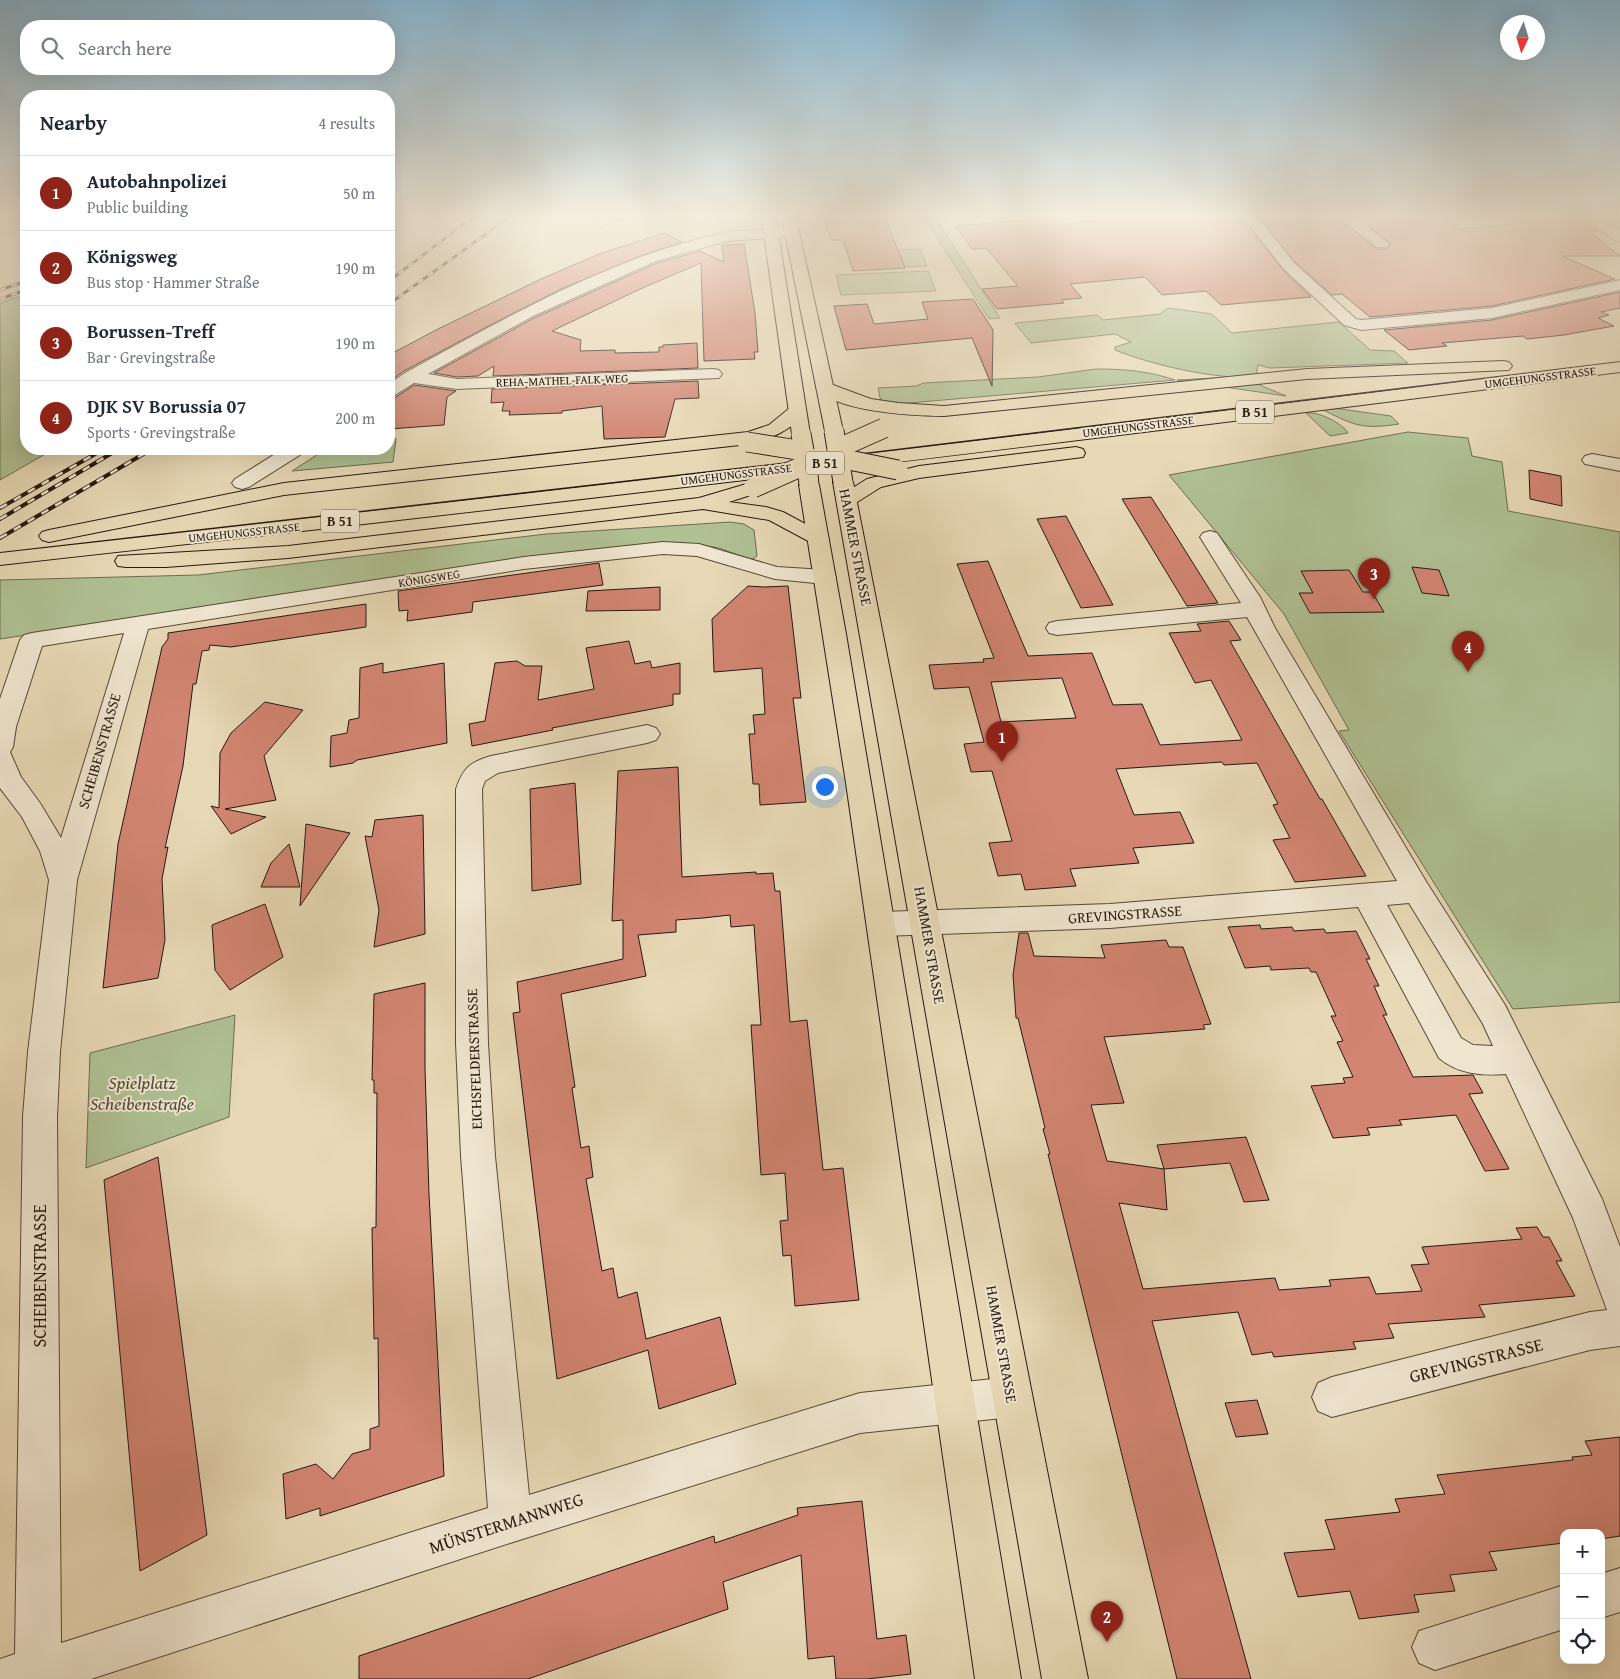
<!DOCTYPE html>
<meta charset="utf-8">
<style>
body{margin:0;font-family:"Gentium Book Plus",serif;background:#f2f2f3;color:#1f2937}
.controls{position:absolute;right:15px;bottom:15px;display:grid;overflow:hidden;border-radius:10px;box-shadow:0 5px 20px #0002}
.controls button{width:45px;height:45px;display:grid;place-items:center;padding:0;border:0;border-bottom:1px solid #e0e1e3;background:#fff;color:#1f2937;font:25px sans-serif}
.compass{position:absolute;left:1500px;top:15px;width:45px;height:45px;border-radius:50%;background:#fff;box-shadow:0 5px 20px #0002;rotate:184deg}
.you{position:absolute;left:824px;top:786px;width:18px;height:18px;margin:-12px;border:4px solid #fff;border-radius:50%;background:#1a73e8;box-shadow:0 0 0 8px #1a73e833}
.badge{display:grid;place-items:center;width:32px;height:32px;border-radius:50%;background:#8f2418;color:#fff;font-size:16px;font-weight:700}
.pin{position:absolute;translate:-50% -41px;filter:drop-shadow(0 1px 2px #0008)}
.pin::after{content:'';position:absolute;top:26px;width:18px;height:15px;background:inherit;clip-path:polygon(0 0,100% 0,50% 100%)}
.list{margin:0;padding:0;list-style:none}
h2{display:flex;justify-content:space-between;align-items:center;height:65px;margin:0;padding:0 20px;font-size:21px}
h2 small{font-size:16px;font-weight:400;color:#747a83}
.list li{display:grid;grid-template-columns:32px 1fr auto;gap:15px;align-items:center;box-sizing:border-box;height:75px;padding:0 20px;border-top:1px solid #e0e1e3}
.list b{display:block;font-size:19px;white-space:nowrap}
.list p{margin:0;font-size:16px;white-space:nowrap;color:#747a83}
.list em{font-size:16px;font-style:normal;color:#747a83}
.icon{flex:none;width:28px;height:28px;fill:none;stroke:currentColor;stroke-width:2;stroke-linecap:round;stroke-linejoin:round}
.map{position:relative;flex:none;width:1620px;height:1679px;overflow:hidden}
.search{position:absolute;background:#fff;box-shadow:0 5px 20px #0002;left:20px;top:20px;width:375px;height:55px;display:flex;align-items:center;gap:12px;box-sizing:border-box;padding:0 18px;border-radius:20px;color:#747a83;font-size:19px}
.panel{position:absolute;background:#fff;box-shadow:0 5px 20px #0002;left:20px;top:90px;width:375px;height:365px;border-radius:20px}
.map>svg:first-child{display:block}
.green{fill:#afc093;stroke:#6a6c50}
.building{fill:#d28573;stroke:#25170d;fill-rule:evenodd}
.lines{fill:none;stroke-linecap:round;stroke-linejoin:round}
.minor-casing{stroke:#564837;stroke-width:2}
.major-casing{stroke:#25170d;stroke-width:2}
.highway-casing{stroke:#25170d;stroke-width:2}
.minor{fill:#f0e6d0;fill-rule:evenodd}
.major{fill:#e8d9b6;fill-rule:evenodd}
.highway{fill:#e8d9b6;fill-rule:evenodd}
.rail-far1-casing{stroke:#25170d;stroke-width:3}
.rail-casing{stroke:#25170d;stroke-width:4}
.rail-far1{stroke:#f0e6d0;stroke-width:2;stroke-dasharray:6;stroke-linecap:butt}
.rail{stroke:#f0e6d0;stroke-width:2.5;stroke-dasharray:8;stroke-linecap:butt}
.major-bridge-casing{stroke:#25170d;stroke-width:21;stroke-linecap:butt}
.highway-bridge-casing{stroke:#25170d;stroke-width:21;stroke-linecap:butt}
.major-bridge{stroke:#e8d9b6;stroke-width:19}
.highway-bridge{stroke:#e8d9b6;stroke-width:19}
.labels{text-anchor:middle;dominant-baseline:central;stroke-width:4;stroke-linejoin:round;paint-order:stroke}
.far-street-label{font-size:12px;fill:#25170d;stroke:#f0e6d0}
.shield{fill:#f0e6d0;stroke:#625548;stroke-width:1}
.shield-label{font-size:14px;font-weight:bold;fill:#25170d}
.street-label{font-size:15px;fill:#25170d;stroke:#f0e6d0}
.near-park-label{font-size:18px;font-style:italic;fill:#4e4a35;stroke:#f0e6d0}
.near-street-label{font-size:18px;fill:#25170d;stroke:#f0e6d0}
</style>
<div class="map">
<svg width="1620" height="1679" viewBox="0 0 1620 1679">
<rect width="100%" height="100%" fill="#e8d9b6"/>
<filter id="stains"><feTurbulence type="fractalNoise" baseFrequency=".004" numOctaves="4"/><feColorMatrix values="0 0 0 0 .2 0 0 0 0 .09 0 0 0 0 .02 0 0 0 .5 -.17"/></filter>
<radialGradient id="worn" r=".72"><stop offset=".6" stop-color="#630" stop-opacity="0"/><stop offset="1" stop-color="#630" stop-opacity=".3"/></radialGradient>
<g class="green">
<polygon points="921,213 932,213 1000,318 989,319"/>
<polygon points="920,249 927,266 905,267 898,250"/>
<polygon points="928,271 936,291 841,295 836,275"/>
<polygon points="26,294 26,449 54,449 0,480 0,303"/>
<path d="M1168,308L1212,314L1232,333L1339,322L1370,350L1394,351L1408,363L1270,368L1258,365L1256,377C1217,380 1152,365 1115,350V347L1131,342L1115,334L1031,343L1015,323L1097,315L1103,320L1160,314Z"/>
<path d="M1096,369C1124,369 1149,371 1175,380L897,404L881,402L878,388L916,386L924,383L1038,377Z"/>
<polygon points="1214,378 1255,383 1286,396 1177,380"/>
<path d="M1319,406L1391,416L1399,424C1360,430 1354,425 1319,408Z"/>
<path d="M1306,413C1318,411 1342,423 1348,433L1330,436Z"/>
<polygon points="1408,432 1468,438 1472,456 1502,462 1508,511 1620,532 1620,1002 1513,1009 1339,731 1349,730 1284,614 1169,475"/>
<polygon points="389,437 396,439 393,462 292,471 326,449 389,449"/>
<polygon points="730,522 744,524 754,530 757,556 751,560 719,548 701,545 656,544 523,559 0,639 0,580 198,575 546,534"/>
<polygon points="235,1015 229,1117 86,1168 90,1053"/>
</g>
<g class="building">
<polygon points="822,213 845,213 846,216 883,213 905,268 853,271 843,240 831,240"/>
<polygon points="1177,213 1234,213 1250,228 1283,270 1311,297 1221,305 1206,291 1162,295 1145,277 1070,284 1082,298 1061,300 1064,303 997,309 982,289 1018,286 986,248 972,249 955,226 1053,218 1057,224"/>
<polygon points="1255,213 1331,213 1377,249 1387,249 1391,244 1352,213 1445,213 1446,220 1461,229 1530,222 1515,213 1574,213 1599,231 1590,232 1620,256 1562,256 1615,279 1492,306 1370,317 1342,294 1332,295 1295,262"/>
<polygon points="1597,213 1620,213 1620,229"/>
<polygon points="664,233 682,242 640,256 559,290 481,330 404,371 389,382 389,355 436,330 541,279 599,254"/>
<polygon points="744,244 755,313 758,352 754,352 755,359 704,361 701,263 638,290 552,331 581,340 580,351 615,350 615,353 659,352 659,347 663,347 663,345 697,343 698,368 493,376 494,366 478,376 457,377 434,373 534,318 657,263 700,251 724,262 722,245"/>
<polygon points="1620,292 1620,308 1601,312 1609,315 1598,318 1614,326 1564,335 1527,339 1523,336 1442,343 1447,346 1409,350 1384,330 1492,320"/>
<polygon points="973,299 993,330 992,386 972,338 846,350 834,306 867,304 874,324 928,319 922,302"/>
<polygon points="698,381 699,398 675,399 665,437 604,439 602,406 562,411 562,413 509,415 510,411 502,411 504,402 491,403 492,389"/>
<polygon points="414,385 456,391 447,397 444,425 389,429 389,398 396,397"/>
<polygon points="1529,470 1561,476 1562,506 1530,499"/>
<polygon points="1151,497 1171,528 1218,603 1187,606 1122,499"/>
<polygon points="1066,516 1086,554 1113,605 1081,608 1073,592 1037,519"/>
<path d="M988,561L1028,656L1092,653L1113,705L1142,704L1160,745L1242,740L1211,680L1195,683L1169,633L1201,631L1197,624L1229,621L1241,640L1230,641L1320,799H1322L1366,876L1295,882L1273,840L1290,838L1273,805L1278,804L1257,763L1224,765L1222,762L1116,769L1134,815L1180,812L1194,843L1133,848L1139,863L1070,869L1076,886L1025,890L1021,874L998,876L989,843L1012,841L992,771L971,772L964,744L984,742L969,687L934,689L929,665L984,662L983,659L994,658L957,564ZM1062,678L1076,718L1001,722L991,682Z"/>
<polygon points="599,563 603,585 473,602 472,612 407,621 408,610 399,611 398,591"/>
<polygon points="1412,567 1439,570 1449,596 1422,593"/>
<polygon points="1349,570 1363,592 1372,592 1384,612 1310,613 1299,593 1313,593 1301,571"/>
<polygon points="748,586 764,587 788,586 801,698 793,698 806,802 760,805 759,784 753,784 749,734 755,734 753,715 765,714 762,668 714,672 712,619"/>
<polygon points="660,587 660,610 586,611 588,591"/>
<polygon points="366,604 366,627 231,647 210,645 209,650 202,651 196,684 193,684 183,766 165,848 168,847 162,879 165,940 158,978 103,988 118,844 162,647 168,639 168,633"/>
<polygon points="629,641 635,664 650,661 652,668 680,663 680,694 673,694 673,705 552,728 553,730 472,746 469,724 485,721 495,663 517,661 525,666 542,666 538,700 594,689 586,648"/>
<polygon points="383,663 383,673 444,663 447,743 357,760 353,763 330,767 331,736 347,733 349,720 359,718 360,668"/>
<polygon points="265,702 303,710 264,756 276,800 225,809 266,817 231,834 211,806 219,808 220,753 231,733"/>
<polygon points="678,767 682,877 756,872 756,874 773,873 775,891 780,891 790,1022 807,1020 823,1170 843,1168 859,1300 795,1306 791,1255 783,1256 780,1221 788,1220 785,1173 761,1175 751,1025 761,1025 754,925 731,927 730,915 703,918 676,920 676,932 638,935 646,976 561,994 575,1087 572,1088 581,1148 589,1146 593,1177 586,1179 602,1271 613,1268 618,1298 637,1292 646,1339 720,1317 736,1384 659,1409 648,1350 557,1379 513,1013 520,1012 517,982 623,959 623,920 612,921 618,771"/>
<polygon points="575,783 581,884 532,891 530,789"/>
<polygon points="423,815 425,934 374,947 379,910 365,836 372,837 375,820"/>
<polygon points="306,824 350,833 300,906"/>
<polygon points="289,844 300,887 261,887 271,863"/>
<polygon points="265,904 283,957 230,990 215,970 212,925"/>
<polygon points="1260,925 1261,929 1292,927 1294,931 1324,929 1326,933 1356,931 1370,959 1366,959 1379,986 1374,986 1387,1015 1383,1015 1413,1077 1473,1075 1483,1093 1469,1094 1509,1169 1485,1171 1456,1115 1399,1120 1402,1125 1367,1128 1370,1135 1333,1138 1311,1086 1345,1083 1343,1078 1353,1077 1337,1042 1343,1041 1331,1016 1336,1016 1316,972 1311,972 1309,968 1271,970 1270,966 1245,968 1228,927"/>
<polygon points="1019,933 1028,933 1034,956 1105,958 1101,945 1166,940 1169,947 1183,947 1211,1024 1203,1025 1205,1029 1104,1037 1124,1103 1091,1105 1107,1161 1164,1169 1167,1210 1119,1203 1143,1289 1275,1278 1279,1290 1331,1286 1329,1280 1369,1277 1376,1294 1422,1291 1411,1265 1429,1264 1422,1247 1522,1239 1516,1228 1537,1227 1543,1237 1549,1237 1562,1261 1556,1261 1575,1296 1479,1305 1485,1317 1388,1324 1394,1338 1353,1342 1356,1349 1274,1357 1272,1352 1252,1355 1238,1312 1152,1321 1251,1679 1177,1679 1048,1154 1050,1154 1043,1129 1045,1128 1018,1018 1016,1018 1013,975"/>
<polygon points="425,983 425,1069 429,1194 444,1476 320,1516 320,1508 286,1519 283,1474 316,1464 333,1479 352,1454 370,1449 370,1429 379,1426 378,1338 374,1339 372,1228 376,1227 377,1093 374,1093 374,1080 372,1080 374,994"/>
<polygon points="1246,1137 1269,1200 1244,1202 1230,1163 1164,1169 1157,1145"/>
<polygon points="158,1157 207,1535 140,1571 104,1180"/>
<polygon points="1257,1400 1268,1434 1236,1437 1225,1403"/>
<polygon points="1620,1437 1620,1536 1601,1539 1601,1533 1564,1533 1564,1543 1489,1552 1497,1570 1450,1575 1455,1591 1414,1595 1419,1612 1359,1619 1350,1591 1298,1597 1284,1553 1335,1549 1325,1520 1400,1512 1395,1499 1445,1494 1437,1475 1573,1460 1572,1457 1592,1455 1585,1441"/>
<polygon points="862,1501 877,1639 906,1635 911,1674 867,1679 836,1679 834,1656 808,1659 801,1555 723,1582 728,1609 528,1679 359,1679 359,1656 714,1536 715,1543 798,1515 797,1508"/>
</g>
<g class="lines">
<g class="minor-casing">
<g id="minor">
<polygon points="612,213 633,213 631,216 600,226 593,222 595,219"/>
<polygon points="1236,213 1252,213 1261,221 1294,263 1356,319 1361,320 1492,308 1620,280 1620,290 1492,318 1361,330 1344,325 1284,269 1251,227"/>
<polygon points="1333,213 1349,213 1389,244 1387,247 1377,247"/>
<polygon points="1576,213 1593,213 1620,231 1620,241 1615,240"/>
<path d="M792,229L797,230L799,233L797,236L727,241L656,261L533,316L428,374L457,379L713,369L719,370L722,374L719,378L457,389L414,383L395,395L389,396V384L405,373C506,318 611,257 724,233C745,229 770,230 792,229Z"/>
<polygon points="283,449 305,449 303,453 249,487 242,489 235,487 232,483 235,479"/>
<polygon points="1592,454 1620,459 1620,471 1585,464 1582,460 1585,456"/>
<path d="M1210,531L1217,533L1260,597L1275,628L1427,883L1505,1005L1602,1199L1620,1247V1346L1590,1350L1332,1417L1318,1411L1312,1397L1318,1383L1332,1377L1590,1312L1607,1310L1573,1218L1506,1074C1481,1076 1458,1074 1439,1058L1358,907L1110,928L882,936L872,932L867,924L872,916L882,912L1110,904L1397,881L1247,617L1057,635L1049,633L1046,628L1049,623L1057,621L1241,603L1200,537L1203,533ZM1409,903L1483,1024L1493,1046L1473,1045L1461,1038L1387,905Z"/>
<path d="M663,542L699,544L777,567L825,570L833,572L836,577L833,582L825,584L775,579L697,556L663,554L524,569L148,629L77,880L60,1052L57,1117L61,1643L488,1508L461,1156L456,1043V789C463,768 470,762 491,756L647,725L656,728L660,734L656,740L647,743L498,773L485,781L482,789L488,1043L495,1156L529,1495L860,1393L1012,1377L1026,1383L1032,1397L1026,1411L1012,1417L860,1433L510,1543L91,1679H0V1659L15,1654L23,1117L28,1052L49,880L40,851L22,817L0,788V699L20,640L24,635L32,633L524,557ZM124,633L61,838L40,803L21,777L10,752L13,747L16,727L42,646Z"/>
<polygon points="1620,1568 1620,1612 1601,1618 1601,1574"/>
<polygon points="1564,1585 1564,1629 1435,1670 1419,1663 1412,1647 1419,1631"/>
</g>
</g>
<g class="major-casing">
<g id="major">
<polygon points="761,213 775,213 810,434 808,438 801,440 794,438 792,434"/>
<polygon points="781,213 795,213 843,431 841,435 834,437 827,435 825,431"/>
<polygon points="843,476 850,478 853,482 1088,1679 1042,1679 833,482 836,478"/>
<polygon points="809,479 816,481 819,485 846,634 1021,1679 975,1679 846,783 799,485 802,481"/>
</g>
</g>
<g class="highway-casing">
<g id="highway">
<path d="M1503,361L1509,362L1512,366L1509,370L1307,379L944,416C915,416 833,412 816,387L819,383L825,382L871,399L898,403L944,406L1307,369Z"/>
<path d="M1620,362V372C1081,442 540,505 0,565V553C540,493 1081,430 1620,362Z"/>
<path d="M797,406L803,407L806,411C792,431 771,438 749,444L284,495L49,542L42,540L39,536L42,532L49,530L284,483L748,432L769,425L791,407Z"/>
<polygon points="1076,447 1083,449 1085,453 1083,457 919,478 881,487 854,504 847,506 840,504 837,500 840,496 867,479 919,466"/>
<polygon points="753,482 760,484 763,488 760,492 729,502 766,507 783,512 826,535 829,539 826,543 819,545 812,543 769,520 703,509 288,558 166,567 126,567 118,566 115,561 118,556 288,546 699,498"/>
</g>
</g>
<use href="#minor" class="minor"/>
<use href="#major" class="major"/>
<use href="#highway" class="highway"/>
<g class="rail-far1-casing">
<g id="rail-far1">
<polyline points="389,281 478,213"/>
<polyline points="0,290 26,281"/>
<polyline points="0,299 26,290"/>
<polyline points="389,304 515,213"/>
</g>
</g>
<g class="rail-casing">
<g id="rail">
<polyline points="0,508 104,449"/>
<polyline points="0,519 119,449"/>
<polyline points="0,538 152,449"/>
</g>
</g>
<use href="#rail-far1" class="rail-far1"/>
<use href="#rail" class="rail"/>
<g class="major-bridge-casing">
<g id="major-bridge">
<polyline points="834,431 837,449"/>
<polyline points="801,434 804,451"/>
<polyline points="839,458 843,482"/>
<polyline points="807,464 809,485"/>
</g>
</g>
<g class="highway-bridge-casing">
<g id="highway-bridge">
<polyline points="747,442 804,451"/>
<polyline points="837,449 884,428"/>
<polyline points="839,458 898,470"/>
<polyline points="753,488 807,464"/>
</g>
</g>
<use href="#major-bridge" class="major-bridge"/>
<use href="#highway-bridge" class="highway-bridge"/>
</g>
<linearGradient id="sky" x2="0" y2="1"><stop stop-color="#87b6d2"/><stop offset="0.48" stop-color="#f5eede"/><stop offset="1" stop-color="#f5eede" stop-opacity="0"/></linearGradient>
<rect width="1620" height="448" fill="url(#sky)"/>
<g class="labels">
<g class="far-street-label">
<text transform="translate(1540 377) rotate(-7)">UMGEHUNGSSTRASSE</text>
<text transform="translate(562 380) rotate(-2)">REHA-MATHEL-FALK-WEG</text>
<text transform="translate(1138 426) rotate(-7)">UMGEHUNGSSTRASSE</text>
<text transform="translate(736 474) rotate(-7)">UMGEHUNGSSTRASSE</text>
<text transform="translate(244 532) rotate(-6)">UMGEHUNGSSTRASSE</text>
<text transform="translate(429 578) rotate(-9)">KÖNIGSWEG</text>
</g>
<g class="shield">
<rect x="1236" y="400.5" width="38" height="23" rx="4"/>
<rect x="806" y="451.5" width="38" height="23" rx="4"/>
<rect x="321" y="509.5" width="38" height="23" rx="4"/>
</g>
<g class="shield-label">
<text x="1255" y="412">B 51</text>
<text x="825" y="463">B 51</text>
<text x="340" y="521">B 51</text>
</g>
<g class="street-label">
<text transform="translate(856 547) rotate(79)">HAMMER STRASSE</text>
<text transform="translate(99 751) rotate(-74)">SCHEIBENSTRASSE</text>
<text transform="translate(1125 914) rotate(-4)">GREVINGSTRASSE</text>
<text transform="translate(930 945) rotate(80)">HAMMER STRASSE</text>
<text transform="translate(474 1059) rotate(-92)">EICHSFELDERSTRASSE</text>
<text transform="translate(1002 1344) rotate(80)">HAMMER STRASSE</text>
</g>
<g class="near-park-label">
<text x="142" y="1082">Spielplatz<tspan x="142" dy="21">Scheibenstraße</tspan></text>
</g>
<g class="near-street-label">
<text transform="translate(39 1276) rotate(-90)">SCHEIBENSTRASSE</text>
<text transform="translate(1476 1360) rotate(-14)">GREVINGSTRASSE</text>
<text transform="translate(506 1523) rotate(-18)">MÜNSTERMANNWEG</text>
</g>
</g>
<rect width="100%" height="100%" filter="url(#stains)"/>
<rect width="100%" height="100%" fill="url(#worn)"/>
</svg>
<div class="controls">
<button>+</button>
<button>−</button>
<button><svg class="icon" aria-label="locate" viewBox="0 0 24 24"><circle cx="12" cy="12" r="6"/><path d="M12 2v4M12 18v4M2 12h4M18 12h4"/></svg></button>
</div>
<svg class="compass" viewBox="-18 -18 36 36"><path d="M0-13l5 13h-10z" fill="#e53935"/><path d="M0 13l5-13h-10z" fill="#747a83"/></svg>
<div class="you"></div>
<div class="pin badge" style="left:1002px;top:762px">1</div>
<div class="pin badge" style="left:1107px;top:1642px">2</div>
<div class="pin badge" style="left:1374px;top:599px">3</div>
<div class="pin badge" style="left:1468px;top:672px">4</div>
<div class="search"><svg class="icon" aria-label="search" viewBox="0 0 24 24"><circle cx="10" cy="10" r="6"/><path d="M15 15l6 6"/></svg>Search here</div>
<section class="panel">
<h2>Nearby<small>4 results</small></h2>
<ul class="list">
<li><span class="badge">1</span><div><b>Autobahnpolizei</b><p>Public building</p></div><em>50 m</em></li>
<li><span class="badge">2</span><div><b>Königsweg</b><p>Bus stop · Hammer Straße</p></div><em>190 m</em></li>
<li><span class="badge">3</span><div><b>Borussen-Treff</b><p>Bar · Grevingstraße</p></div><em>190 m</em></li>
<li><span class="badge">4</span><div><b>DJK SV Borussia 07</b><p>Sports · Grevingstraße</p></div><em>200 m</em></li>
</ul>
</section>
</div>
